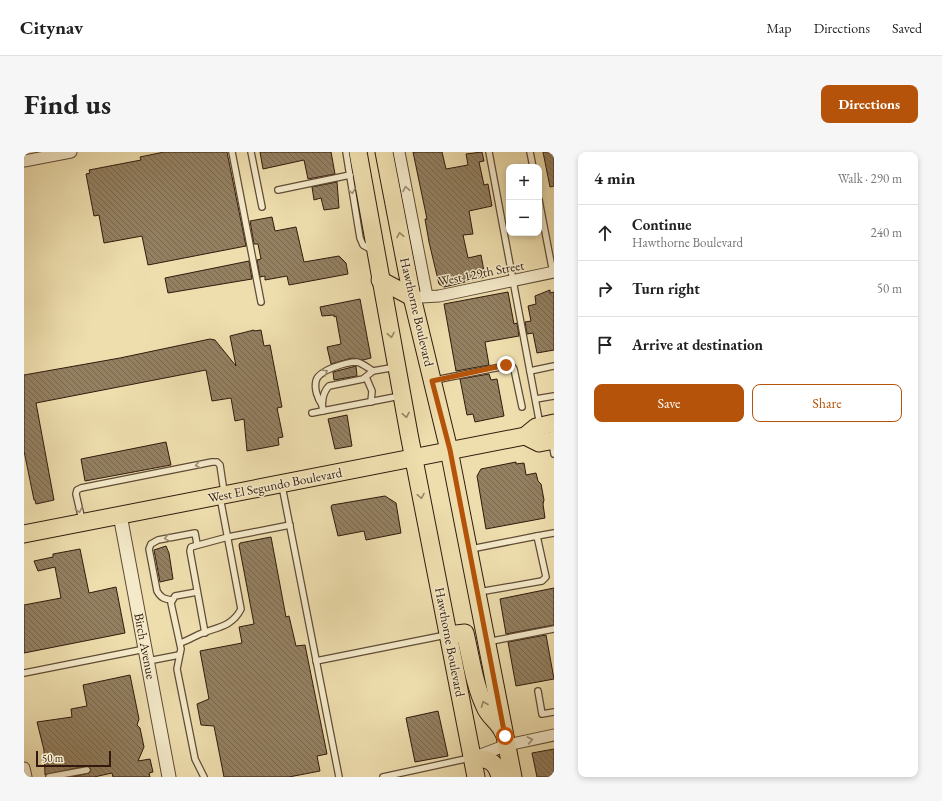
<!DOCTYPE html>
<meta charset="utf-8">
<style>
body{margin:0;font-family:"EB Garamond",serif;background:#f6f6f6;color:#222}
.controls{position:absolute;right:12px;top:12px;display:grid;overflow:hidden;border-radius:8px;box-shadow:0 2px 6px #0003}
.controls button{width:36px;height:36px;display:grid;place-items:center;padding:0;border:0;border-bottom:1px solid #e0e0e0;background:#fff;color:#222;font:20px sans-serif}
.scale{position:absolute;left:12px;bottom:10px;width:75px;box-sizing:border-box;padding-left:4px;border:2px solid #311a0d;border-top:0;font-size:11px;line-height:14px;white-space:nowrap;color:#311a0d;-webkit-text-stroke:3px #f4eaca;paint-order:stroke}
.stop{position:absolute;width:12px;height:12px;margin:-9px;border:3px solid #b45309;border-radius:50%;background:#fff}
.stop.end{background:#b45309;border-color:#fff;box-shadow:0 1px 4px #0008}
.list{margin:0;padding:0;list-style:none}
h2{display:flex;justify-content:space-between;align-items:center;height:52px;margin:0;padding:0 16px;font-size:17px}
h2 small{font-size:13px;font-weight:400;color:#767676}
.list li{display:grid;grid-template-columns:26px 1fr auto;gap:12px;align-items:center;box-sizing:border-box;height:56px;padding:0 16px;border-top:1px solid #e0e0e0}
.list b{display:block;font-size:15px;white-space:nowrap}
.list p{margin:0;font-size:13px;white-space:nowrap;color:#767676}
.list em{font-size:13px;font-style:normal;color:#767676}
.actions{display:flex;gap:8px;padding:12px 16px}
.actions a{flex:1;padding:9px 0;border:1px solid #b45309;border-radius:8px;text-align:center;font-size:14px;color:#b45309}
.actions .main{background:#b45309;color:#fff}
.icon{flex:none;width:22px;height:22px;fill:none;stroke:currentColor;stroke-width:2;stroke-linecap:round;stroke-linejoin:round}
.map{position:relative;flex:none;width:530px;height:625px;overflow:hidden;border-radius:8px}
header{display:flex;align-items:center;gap:24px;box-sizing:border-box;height:56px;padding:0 20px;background:#fff;border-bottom:1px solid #e0e0e0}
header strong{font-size:19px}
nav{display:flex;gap:22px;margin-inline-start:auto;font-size:14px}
.intro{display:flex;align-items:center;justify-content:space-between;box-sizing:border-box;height:96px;padding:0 24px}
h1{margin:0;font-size:28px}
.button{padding:10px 18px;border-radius:8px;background:#b45309;color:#fff;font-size:14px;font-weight:700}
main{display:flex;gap:24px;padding:0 24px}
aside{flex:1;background:#fff;border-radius:8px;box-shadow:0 2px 6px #0003}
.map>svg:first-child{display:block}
.building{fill:url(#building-back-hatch);stroke:#311a0d}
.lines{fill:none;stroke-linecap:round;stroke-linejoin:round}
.service-casing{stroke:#604b35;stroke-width:8}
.minor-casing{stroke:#604b35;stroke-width:13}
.tertiary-casing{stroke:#604b35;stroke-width:15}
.primary-casing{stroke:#311a0d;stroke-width:19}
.service{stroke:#f4eaca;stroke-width:5.5}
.minor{stroke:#f4eaca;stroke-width:11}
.tertiary{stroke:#f4eaca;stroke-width:13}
.primary{stroke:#eedeae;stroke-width:17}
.oneway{stroke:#9c8c75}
.oneway2{stroke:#998666}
.route{stroke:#b45309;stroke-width:5}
.labels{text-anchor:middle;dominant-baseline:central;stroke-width:3;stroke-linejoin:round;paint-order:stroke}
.street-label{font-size:13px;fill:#311a0d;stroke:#f4eaca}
</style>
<header>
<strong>Citynav</strong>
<nav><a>Map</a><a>Directions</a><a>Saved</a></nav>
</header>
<div class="intro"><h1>Find us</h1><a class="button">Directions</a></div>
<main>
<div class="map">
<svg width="530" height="625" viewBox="0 0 530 625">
<defs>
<pattern id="building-back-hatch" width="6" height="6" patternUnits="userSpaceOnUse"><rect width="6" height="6" fill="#938061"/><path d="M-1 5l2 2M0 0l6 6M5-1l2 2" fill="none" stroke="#79684e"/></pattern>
</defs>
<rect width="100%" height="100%" fill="#eedeae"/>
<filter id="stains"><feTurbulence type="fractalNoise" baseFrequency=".005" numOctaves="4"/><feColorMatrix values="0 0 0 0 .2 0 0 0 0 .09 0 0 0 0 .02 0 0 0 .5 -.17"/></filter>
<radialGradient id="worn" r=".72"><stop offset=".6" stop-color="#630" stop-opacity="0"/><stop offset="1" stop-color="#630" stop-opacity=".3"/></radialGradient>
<g class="building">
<polygon points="140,0 203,0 222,94 124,113 118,84 80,91 75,63 70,64 62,22 66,21 65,18 117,8 116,5"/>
<polygon points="236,0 307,0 311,22 284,27 280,8 239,17"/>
<polygon points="389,0 418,0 422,17 444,13 442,2 458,0 460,9 455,10 460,33 464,32 468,54 445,59 449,82 439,83 444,106 457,103 461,125 420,135 415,132 405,90 401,67 403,67"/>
<polygon points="519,0 530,0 530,34 526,35"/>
<polygon points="313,30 315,56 300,58 297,46 290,48 288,35"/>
<polygon points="248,65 251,79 272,75 280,110 315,104 322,111 324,122 265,133 263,124 241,128 241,124 236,125 233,108 237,107 234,92 230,92 226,69"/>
<polygon points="225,109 228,127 144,141 141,126"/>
<polygon points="526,138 526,141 530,140 530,198 513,201 509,181 503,182 501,170 507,169 504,154 512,152 511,144"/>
<polygon points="484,140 490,172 493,171 495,184 461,190 465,213 432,219 420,152"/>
<polygon points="336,147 347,206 339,208 328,206 307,212 303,195 317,192 312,164 310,165 310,163 298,164 296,155"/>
<polygon points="230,178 230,179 237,178 240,194 246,193 258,255 253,256 259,285 254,286 255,293 223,299 220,267 211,269 207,246 188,249 182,218 12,251 30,348 12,352 11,348 10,348 0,299 0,223 96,206 186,187 191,188 212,214 206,184"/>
<polygon points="332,214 333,224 310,228 309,220"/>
<polygon points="465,222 467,228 473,227 480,264 451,270 449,262 443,263 436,227"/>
<polygon points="323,263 328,294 311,297 304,267"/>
<polygon points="142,290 147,313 61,329 57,307"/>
<polygon points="492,310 492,312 500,311 502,323 512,321 514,329 517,332 520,348 519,352 521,366 462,377 453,324 457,317"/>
<polygon points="361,344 372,351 377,381 342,388 340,379 314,384 307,355 308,353"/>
<polygon points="247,385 262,465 265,464 272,494 281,493 303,602 293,604 296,619 265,625 200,625 190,574 177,573 173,552 185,547 176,499 218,491 215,475 230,472 215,393 216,391"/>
<polygon points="142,394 145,401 149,427 136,430 130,398"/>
<polygon points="56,397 65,441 92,435 101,481 0,501 0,453 37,446 31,415 14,419 10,409 29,405 29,402"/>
<polygon points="530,436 530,473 482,482 476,447"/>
<polygon points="522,483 530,527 492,534 484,490"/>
<polygon points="106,523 115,567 113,573 116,576 120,595 114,609 126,607 129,620 125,621 126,625 89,625 88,621 70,625 48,625 65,621 67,617 63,614 21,623 20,598 13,570 48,565 47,557 63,554 59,533"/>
<polygon points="414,559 424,604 391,610 382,566"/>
<polygon points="530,597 530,625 513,625 508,601"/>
</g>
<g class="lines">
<g class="service-casing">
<g id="service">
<polyline points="208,0 237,150"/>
<polyline points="227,0 238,55"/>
<polyline points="322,0 336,86 339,93 348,98"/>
<polyline points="465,0 516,273"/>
<polyline points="506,0 509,15"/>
<polyline points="254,38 326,23"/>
<polyline points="515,48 529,121"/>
<polyline points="506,219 530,214"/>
<polyline points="342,225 348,239 347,250"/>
<polyline points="411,228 487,213 490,217 498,255"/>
<polyline points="512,247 530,244"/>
<path d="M298,253C294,247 290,237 292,229C294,218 323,210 333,210C338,211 344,216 349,219"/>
<path d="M299,259C297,251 299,240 305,234L339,227L349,219L372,215"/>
<polyline points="288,261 376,244"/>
<polyline points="528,290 530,302"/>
<polyline points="258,334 315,625"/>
<polyline points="58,368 52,342 53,338 57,336 188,310 193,310 196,313 200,340"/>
<polyline points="513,384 530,381"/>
<polyline points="447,397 513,384 522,425 518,429 455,440"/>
<polyline points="173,440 151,444 147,451 157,497 153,517 171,607 180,625"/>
<path d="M148,448C140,447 137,446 133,439L125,397L127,392L134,388L171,381L173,392"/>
<polyline points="181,481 166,399 167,395 204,385 266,373"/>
<polyline points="463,490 530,477"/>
<path d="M156,491C163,489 169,485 176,482C193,475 208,475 217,457L196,345"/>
<polyline points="124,509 155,503"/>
<polyline points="292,509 422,483"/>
<polyline points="0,521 121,497"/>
<polyline points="514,539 518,562 530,560"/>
<polyline points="25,625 63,618"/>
<polyline points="359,625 446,606"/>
</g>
</g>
<g class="minor-casing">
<g id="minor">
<polyline points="375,0 403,144"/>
<polyline points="0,9 47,0"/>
<polyline points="397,145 415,144 530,120"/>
<polyline points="451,605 483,593 530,583"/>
<polyline points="0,616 2,625"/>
</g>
</g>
<g class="tertiary-casing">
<polyline id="tertiary" points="96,363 145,625"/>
</g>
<g class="primary-casing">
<g id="primary">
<polyline points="334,0 385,282 452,625"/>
<polyline points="360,0 388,145 425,298 489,625"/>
<polyline points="356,128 388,145"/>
<polyline points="501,284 515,291 530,288"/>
<polyline points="0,382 501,284 512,275 530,271"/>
<path d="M424,483L441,481C447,506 450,532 461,555C465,565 475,570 479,580"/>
<path d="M448,606C464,606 472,609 476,625"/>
</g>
</g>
<use href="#service" class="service"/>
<use href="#minor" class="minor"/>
<use href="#tertiary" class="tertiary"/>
<use href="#primary" class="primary"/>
</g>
<defs><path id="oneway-chevron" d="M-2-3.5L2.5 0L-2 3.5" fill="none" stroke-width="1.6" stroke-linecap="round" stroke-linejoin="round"/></defs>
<g class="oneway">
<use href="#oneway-chevron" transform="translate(382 37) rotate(-101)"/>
<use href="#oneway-chevron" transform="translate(328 39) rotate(81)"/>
<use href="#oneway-chevron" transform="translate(301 220) rotate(-30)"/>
<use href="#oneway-chevron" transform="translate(174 313) rotate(169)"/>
<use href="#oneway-chevron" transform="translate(55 358) rotate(77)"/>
<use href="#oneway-chevron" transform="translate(143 386) rotate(170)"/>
<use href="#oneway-chevron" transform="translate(506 588) rotate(-11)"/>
</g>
<g class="oneway2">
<use href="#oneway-chevron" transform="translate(376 83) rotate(-101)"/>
<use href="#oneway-chevron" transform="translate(367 183) rotate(79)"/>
<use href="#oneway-chevron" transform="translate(382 263) rotate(79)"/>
<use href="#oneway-chevron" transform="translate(397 344) rotate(79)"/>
<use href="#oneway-chevron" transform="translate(460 552) rotate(-112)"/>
</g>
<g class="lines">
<polyline class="route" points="481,584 426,298 408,229 482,213"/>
</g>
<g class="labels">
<g class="street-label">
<text transform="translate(457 121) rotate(-11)">West 129th Street</text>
<text transform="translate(393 160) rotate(77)">Hawthorne Boulevard</text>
<text transform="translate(251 333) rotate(-11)">West El Segundo Boulevard</text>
<text transform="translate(426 490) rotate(79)">Hawthorne Boulevard</text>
<text transform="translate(121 494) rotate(79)">Birch Avenue</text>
</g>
</g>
<rect width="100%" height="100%" filter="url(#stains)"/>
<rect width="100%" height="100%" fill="url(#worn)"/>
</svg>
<div class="controls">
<button>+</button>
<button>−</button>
</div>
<div class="scale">50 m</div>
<div class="stop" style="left:481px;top:584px"></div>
<div class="stop end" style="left:482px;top:213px"></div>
</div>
<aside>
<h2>4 min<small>Walk · 290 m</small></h2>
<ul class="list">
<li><svg class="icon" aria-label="ahead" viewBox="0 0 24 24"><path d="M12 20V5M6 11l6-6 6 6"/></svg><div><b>Continue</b><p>Hawthorne Boulevard</p></div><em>240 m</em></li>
<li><svg class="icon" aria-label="right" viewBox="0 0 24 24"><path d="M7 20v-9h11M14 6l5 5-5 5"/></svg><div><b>Turn right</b></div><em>50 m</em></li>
<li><svg class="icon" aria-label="arrive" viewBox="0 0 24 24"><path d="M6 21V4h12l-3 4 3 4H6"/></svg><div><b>Arrive at destination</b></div></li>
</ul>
<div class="actions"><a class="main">Save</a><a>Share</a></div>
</aside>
</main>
